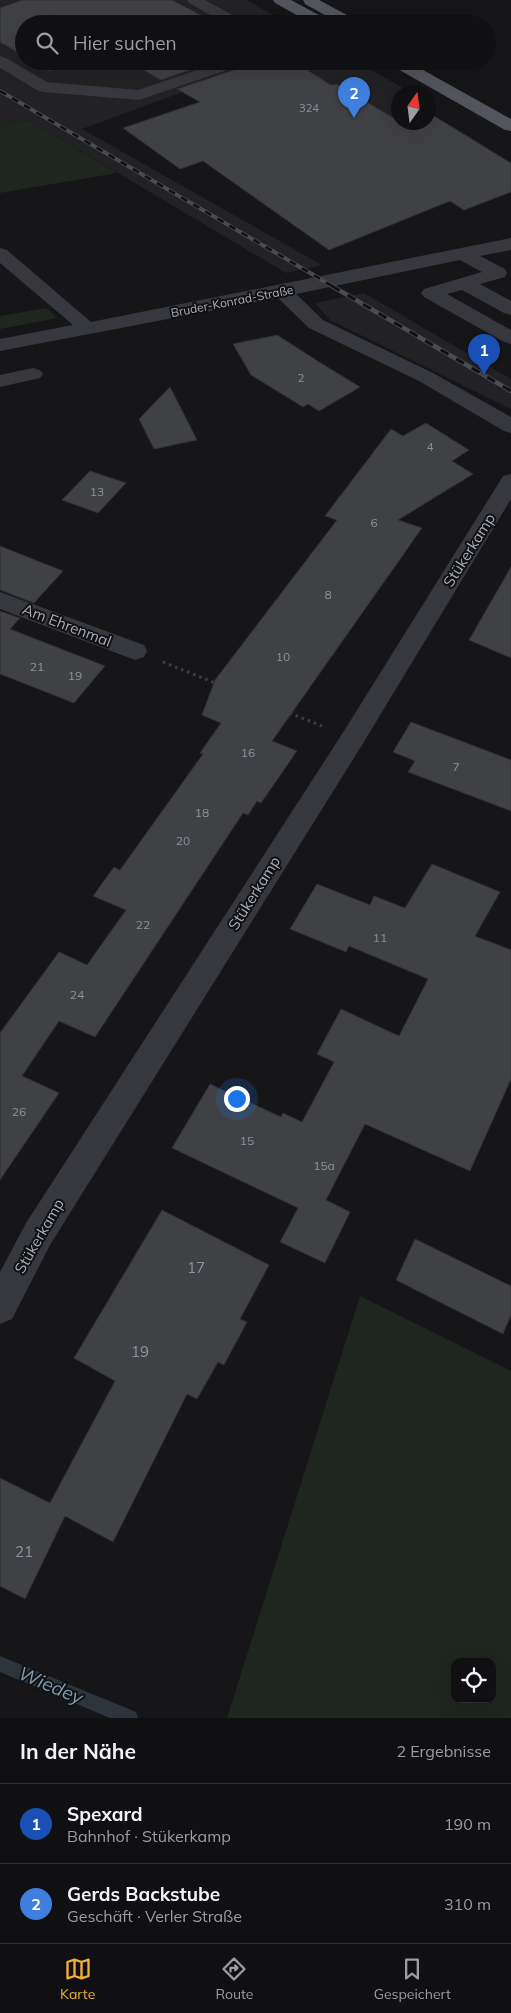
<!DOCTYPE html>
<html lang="de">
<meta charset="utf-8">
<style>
body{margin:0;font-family:Mulish,sans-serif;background:#19191b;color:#f1f3f6}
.controls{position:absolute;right:15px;bottom:15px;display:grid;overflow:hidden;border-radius:10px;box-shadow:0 5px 20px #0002}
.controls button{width:45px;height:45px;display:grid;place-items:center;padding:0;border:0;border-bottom:1px solid #303032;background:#101012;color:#f1f3f6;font:25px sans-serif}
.compass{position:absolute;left:391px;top:85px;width:45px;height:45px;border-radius:50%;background:#101012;box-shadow:0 5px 20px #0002;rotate:14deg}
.you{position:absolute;left:236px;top:1098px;width:18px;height:18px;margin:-12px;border:4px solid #fff;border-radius:50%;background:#1a73e8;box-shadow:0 0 0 8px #1a73e833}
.badge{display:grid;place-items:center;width:32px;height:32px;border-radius:50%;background:#f2b134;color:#fff;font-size:16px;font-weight:700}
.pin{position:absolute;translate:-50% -41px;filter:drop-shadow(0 1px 2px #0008)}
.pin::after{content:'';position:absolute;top:26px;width:18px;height:15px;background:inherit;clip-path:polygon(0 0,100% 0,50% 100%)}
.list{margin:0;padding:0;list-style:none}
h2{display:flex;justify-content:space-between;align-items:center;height:65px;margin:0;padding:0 20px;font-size:21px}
h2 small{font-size:16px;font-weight:400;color:#9c9d9f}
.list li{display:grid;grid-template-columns:32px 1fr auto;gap:15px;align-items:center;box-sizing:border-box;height:80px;padding:0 20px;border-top:1px solid #303032}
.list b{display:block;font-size:19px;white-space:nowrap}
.list p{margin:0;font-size:16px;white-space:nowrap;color:#9c9d9f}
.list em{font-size:16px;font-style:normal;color:#9c9d9f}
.icon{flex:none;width:28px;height:28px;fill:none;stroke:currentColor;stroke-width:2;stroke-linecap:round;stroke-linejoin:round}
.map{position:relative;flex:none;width:511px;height:1718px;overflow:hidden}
.search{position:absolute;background:#101012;box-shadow:0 5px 20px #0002;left:15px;right:15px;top:15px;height:55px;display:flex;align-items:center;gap:12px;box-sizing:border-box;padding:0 18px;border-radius:28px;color:#9c9d9f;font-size:19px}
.sheet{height:225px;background:#101012}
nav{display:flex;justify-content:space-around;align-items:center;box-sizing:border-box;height:70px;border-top:1px solid #303032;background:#101012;font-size:14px;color:#9c9d9f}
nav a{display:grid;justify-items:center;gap:2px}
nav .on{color:#f2b134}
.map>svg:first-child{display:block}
.built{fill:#222225}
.green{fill:#1e261f;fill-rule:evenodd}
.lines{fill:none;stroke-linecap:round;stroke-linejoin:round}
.stream{fill:#2c353c;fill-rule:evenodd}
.building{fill:#404145;stroke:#303034}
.path{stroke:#3d3f44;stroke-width:3;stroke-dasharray:2.5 4;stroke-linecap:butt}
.minor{fill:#37383d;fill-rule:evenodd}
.major{fill:#53555c;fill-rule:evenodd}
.rail-far1-casing{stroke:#4a4c52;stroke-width:4}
.rail-casing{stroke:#4a4c52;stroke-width:4.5}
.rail-far1{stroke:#111113;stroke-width:2.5;stroke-dasharray:7;stroke-linecap:butt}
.rail{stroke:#111113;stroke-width:3;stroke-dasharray:9;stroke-linecap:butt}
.labels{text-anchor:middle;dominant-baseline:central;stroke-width:4;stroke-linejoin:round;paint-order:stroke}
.far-number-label{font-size:11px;fill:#8e929b}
.far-street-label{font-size:12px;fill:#a8adb8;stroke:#111113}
.number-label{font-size:12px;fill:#8e929b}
.street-label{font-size:15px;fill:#a8adb8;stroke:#111113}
.near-number-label{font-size:15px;fill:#8e929b}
.near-water-label{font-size:19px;font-style:italic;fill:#7f9bb3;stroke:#111113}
</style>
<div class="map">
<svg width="511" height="1718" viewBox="0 0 511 1718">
<rect width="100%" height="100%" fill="#161618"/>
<g class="built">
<polygon points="0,0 247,0 288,24 24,24 24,61 355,61 411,92 398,92 398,122 218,79 82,129 322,265 286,273 29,120 0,125"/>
<polygon points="364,293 511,379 511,409 330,320 315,303"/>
</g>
<g class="green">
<polygon points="29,120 117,173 0,193 0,125"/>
<polygon points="46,308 58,318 0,329 0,316"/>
<path d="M360,1296L511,1371V1718H227ZM455,1662H492V1699H455Z"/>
</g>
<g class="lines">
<polygon class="stream" points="0,1656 136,1712 138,1718 110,1718 0,1672"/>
</g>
<g class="building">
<polygon points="22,0 172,0 218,24 24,24 24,56 0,42 0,8"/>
<polygon points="33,61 75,61 49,71"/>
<polygon points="128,61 216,61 161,80"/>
<polygon points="249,61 293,61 331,85 337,84 407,126 416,122 428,122 428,118 434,116 511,163 511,192 464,210 450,201 329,250 203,161 180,169 123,128 200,102 177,89 246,66"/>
<polygon points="277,335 316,360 360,387 319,411 308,404 303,407 251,375 233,344"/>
<polygon points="170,387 197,440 154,449 139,419"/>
<polygon points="426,423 469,450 452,461 473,474 398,520 422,528 272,741 297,751 261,803 257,801 248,815 243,813 95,1037 59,1021 22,1076 59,1093 0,1180 0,1033 59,952 87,965 126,910 93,896 114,867 120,870 203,754 200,753 221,723 202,715 215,680 337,520 325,516 391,429 403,436"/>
<polygon points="90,471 126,483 98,513 62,500"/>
<polygon points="0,546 63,571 34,603 0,590"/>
<polygon points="511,567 511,658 469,640"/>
<polygon points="0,611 20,618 10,629 105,666 74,703 0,674"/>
<polygon points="411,722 511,760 511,811 408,772 415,761 393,752"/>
<polygon points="432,864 500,892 475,936 511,950 511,1079 470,1171 365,1124 326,1200 350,1212 325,1263 280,1242 298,1208 172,1148 210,1084 281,1117 283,1113 302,1122 334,1062 317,1054 341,1009 399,1036 428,979 349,946 346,952 290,929 317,884 370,905 374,896 405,908"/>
<polygon points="162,1210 269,1265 240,1319 247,1322 232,1350 224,1365 218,1362 197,1399 187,1394 113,1542 65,1516 25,1599 0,1586 0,1478 50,1503 115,1381 74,1358"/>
<polygon points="415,1239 511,1286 511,1315 503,1334 396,1280"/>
</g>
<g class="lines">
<polyline class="path" points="163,662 322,726"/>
<g class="minor">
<polygon points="187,0 205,0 243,21 245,24 226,24 189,3"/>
<polygon points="0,56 6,58 47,82 138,90 223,61 247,61 245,64 139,100 43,92 37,90 0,68"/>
<polygon points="511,238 511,250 480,256 505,269 507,273 505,277 480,284 511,301 511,315 504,313 462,290 447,294 511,330 511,344 504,342 424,297 421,293 424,289 482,272 460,260 296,294 323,320 433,373 511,417 511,433 504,431 419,381 309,328 278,298 0,351 0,339 73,325 0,263 0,248 7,250 91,322"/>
<polygon points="33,368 40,370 43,374 40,378 0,387 0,375"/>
<polygon points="511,474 511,499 362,745 50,1245 12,1319 0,1324 0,1272 26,1223 344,731 500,481 503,476"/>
<polygon points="0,592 144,645 147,651 144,657 135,660 0,609"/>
</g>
<g class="major">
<polygon points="273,0 291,0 330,21 332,24 313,24 275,3"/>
<polygon points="303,0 319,0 358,21 360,24 341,24 305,4"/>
<polygon points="387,61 407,61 511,119 511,131 505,130 389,64"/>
</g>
<g class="rail-far1-casing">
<polyline id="rail-far1" points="0,91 334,287"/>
</g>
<g class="rail-casing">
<polyline id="rail" points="332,286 511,391"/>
</g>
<use href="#rail-far1" class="rail-far1"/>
<use href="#rail" class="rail"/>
</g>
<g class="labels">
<g class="far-number-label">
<text x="309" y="108">324</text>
<text x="301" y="378">2</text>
<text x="430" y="447">4</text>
</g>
<g class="far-street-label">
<text transform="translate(232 301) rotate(-11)">Bruder-Konrad-Straße</text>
</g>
<g class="number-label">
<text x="97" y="491">13</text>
<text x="374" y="522">6</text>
<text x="328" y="594">8</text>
<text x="283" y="656">10</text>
<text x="37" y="666">21</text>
<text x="75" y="675">19</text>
<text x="248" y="752">16</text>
<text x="456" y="766">7</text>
<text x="202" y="812">18</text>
<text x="183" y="840">20</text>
<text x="143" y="924">22</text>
<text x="380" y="937">11</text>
<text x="77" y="994">24</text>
<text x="19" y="1111">26</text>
<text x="247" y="1140">15</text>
<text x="324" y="1165">15a</text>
</g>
<g class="street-label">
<text transform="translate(469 550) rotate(-58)">Stükerkamp</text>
<text transform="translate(67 625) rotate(21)">Am Ehrenmal</text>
<text transform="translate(254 893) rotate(-58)">Stükerkamp</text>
<text transform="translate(39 1236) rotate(-60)">Stükerkamp</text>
</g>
<g class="near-number-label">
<text x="196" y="1267">17</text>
<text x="140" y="1351">19</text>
<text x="24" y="1551">21</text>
</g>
<g class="near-water-label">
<text transform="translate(51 1685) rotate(23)">Wiedey</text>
</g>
</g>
</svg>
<div class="controls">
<button><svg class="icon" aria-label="locate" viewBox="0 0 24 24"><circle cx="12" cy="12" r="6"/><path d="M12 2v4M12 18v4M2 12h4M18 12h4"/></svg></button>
</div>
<svg class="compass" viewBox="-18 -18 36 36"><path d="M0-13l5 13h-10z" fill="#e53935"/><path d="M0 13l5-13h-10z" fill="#9c9d9f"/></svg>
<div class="you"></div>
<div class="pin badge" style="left:484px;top:375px;background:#1a4fb4">1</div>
<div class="pin badge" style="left:354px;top:118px;background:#3f7fe0">2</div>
<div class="search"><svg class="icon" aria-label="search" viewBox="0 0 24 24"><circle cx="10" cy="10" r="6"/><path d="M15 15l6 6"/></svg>Hier suchen</div>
</div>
<section class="sheet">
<h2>In der Nähe<small>2 Ergebnisse</small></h2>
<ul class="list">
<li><span class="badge" style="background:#1a4fb4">1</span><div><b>Spexard</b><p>Bahnhof · Stükerkamp</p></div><em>190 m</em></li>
<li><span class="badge" style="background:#3f7fe0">2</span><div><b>Gerds Backstube</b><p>Geschäft · Verler Straße</p></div><em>310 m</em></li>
</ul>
</section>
<nav>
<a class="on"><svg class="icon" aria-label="map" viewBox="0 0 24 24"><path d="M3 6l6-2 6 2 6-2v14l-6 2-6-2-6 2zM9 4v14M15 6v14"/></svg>Karte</a>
<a><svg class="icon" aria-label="directions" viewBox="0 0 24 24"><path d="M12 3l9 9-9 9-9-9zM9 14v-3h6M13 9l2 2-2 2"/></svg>Route</a>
<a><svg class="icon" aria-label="saved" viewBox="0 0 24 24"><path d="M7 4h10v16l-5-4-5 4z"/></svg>Gespeichert</a>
</nav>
